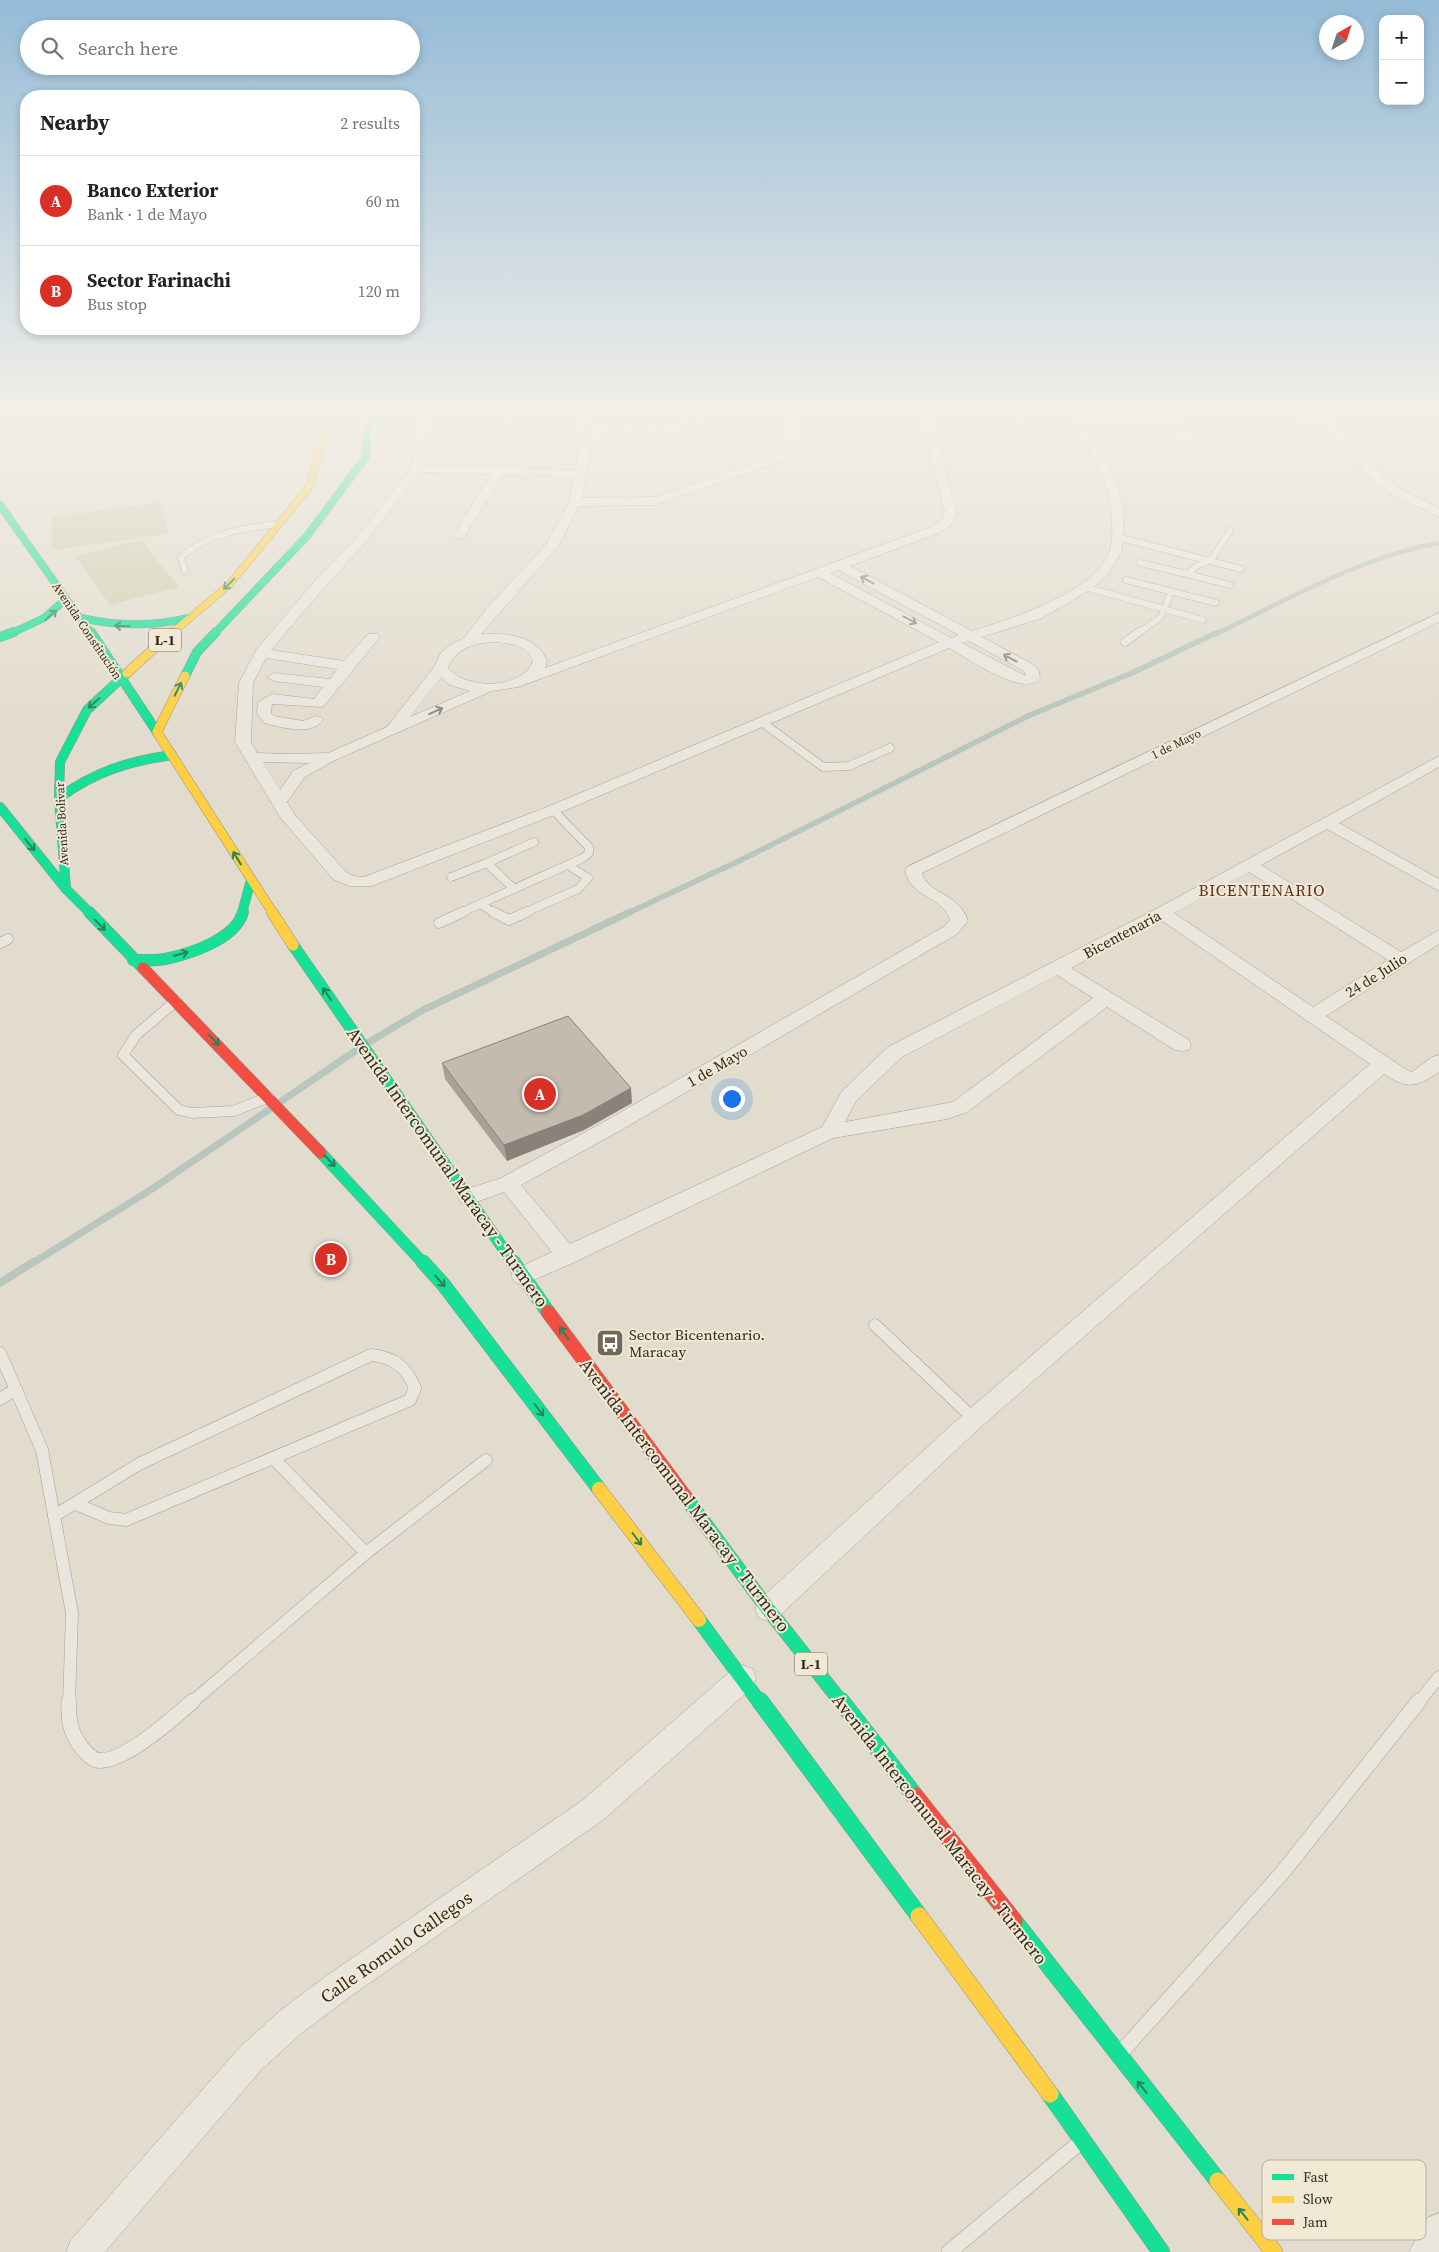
<!DOCTYPE html>
<meta charset="utf-8">
<style>
body{margin:0;font-family:"Source Serif 4",serif;background:#f2f2f2;color:#222}
.controls{position:absolute;right:15px;top:15px;display:grid;overflow:hidden;border-radius:10px;box-shadow:0 2px 8px #0003}
.controls button{width:45px;height:45px;display:grid;place-items:center;padding:0;border:0;border-bottom:1px solid #e0e0e0;background:#fff;color:#222;font:25px sans-serif}
.compass{position:absolute;left:1319px;top:15px;width:45px;height:45px;border-radius:50%;background:#fff;box-shadow:0 2px 8px #0003;rotate:39deg}
.you{position:absolute;left:731px;top:1098px;width:18px;height:18px;margin:-12px;border:4px solid #fff;border-radius:50%;background:#1a73e8;box-shadow:0 0 0 8px #1a73e833}
.badge{display:grid;place-items:center;width:32px;height:32px;border-radius:50%;background:#d93025;color:#fff;font-size:16px;font-weight:700}
.pin{position:absolute;translate:-50% -50%;border:2px solid #fff;box-shadow:0 1px 5px #0006}
.list{margin:0;padding:0;list-style:none}
h2{display:flex;justify-content:space-between;align-items:center;height:65px;margin:0;padding:0 20px;font-size:21px}
h2 small{font-size:16px;font-weight:400;color:#767676}
.list li{display:grid;grid-template-columns:32px 1fr auto;gap:15px;align-items:center;box-sizing:border-box;height:90px;padding:0 20px;border-top:1px solid #e0e0e0}
.list b{display:block;font-size:19px;white-space:nowrap}
.list p{margin:0;font-size:16px;white-space:nowrap;color:#767676}
.list em{font-size:16px;font-style:normal;color:#767676}
.icon{flex:none;width:28px;height:28px;fill:none;stroke:currentColor;stroke-width:2;stroke-linecap:round;stroke-linejoin:round}
.map{position:relative;flex:none;width:1439px;height:2252px;overflow:hidden}
.search{position:absolute;background:#fff;box-shadow:0 2px 8px #0003;left:20px;top:20px;width:400px;height:55px;display:flex;align-items:center;gap:12px;box-sizing:border-box;padding:0 18px;border-radius:28px;color:#767676;font-size:19px}
.panel{position:absolute;background:#fff;box-shadow:0 2px 8px #0003;left:20px;top:90px;width:400px;height:245px;border-radius:20px}
.map>svg:first-child{display:block}
.green{fill:#cfd0b1}
.lines{fill:none;stroke-linecap:round;stroke-linejoin:round}
.stream-far3{stroke:#b8c6bd;stroke-width:4.5}
.stream-far2{stroke:#b8c6bd;stroke-width:5.5}
.stream-far1{stroke:#b8c6bd;stroke-width:7}
.stream{stroke:#b8c6bd;stroke-width:8}
.lane-far4-casing{stroke:#a6a196;stroke-width:7}
.lane-far3-casing{stroke:#a6a196;stroke-width:9}
.lane-far2-casing{stroke:#a6a196;stroke-width:11}
.lane-far1-casing{stroke:#a6a196;stroke-width:13}
.lane-casing{stroke:#a6a196;stroke-width:16}
.street-casing{stroke:#a6a196;stroke-width:1}
.fast-far4-casing{stroke:#969086;stroke-width:8}
.fast-far3-casing{stroke:#969086;stroke-width:10}
.fast-far2-casing{stroke:#969086;stroke-width:12}
.fast-far1-casing{stroke:#969086;stroke-width:15}
.fast-casing{stroke:#969086;stroke-width:18}
.slow-far4-casing{stroke:#969086;stroke-width:8}
.slow-far3-casing{stroke:#969086;stroke-width:10}
.slow-far2-casing{stroke:#969086;stroke-width:12}
.slow-far1-casing{stroke:#969086;stroke-width:15}
.slow-casing{stroke:#969086;stroke-width:18}
.jam-far2-casing{stroke:#969086;stroke-width:12}
.jam-far1-casing{stroke:#969086;stroke-width:15}
.jam-casing{stroke:#969086;stroke-width:18}
.lane-far4{stroke:#eae6de;stroke-width:6}
.lane-far3{stroke:#eae6de;stroke-width:8}
.lane-far2{stroke:#eae6de;stroke-width:10}
.lane-far1{stroke:#eae6de;stroke-width:12}
.lane{stroke:#eae6de;stroke-width:15}
.street{fill:#eae6de;fill-rule:evenodd}
.fast-far4{stroke:#16e098;stroke-width:7}
.fast-far3{stroke:#16e098;stroke-width:9}
.fast-far2{stroke:#16e098;stroke-width:11}
.fast-far1{stroke:#16e098;stroke-width:14}
.fast{stroke:#16e098;stroke-width:17}
.slow-far4{stroke:#ffcf43;stroke-width:7}
.slow-far3{stroke:#ffcf43;stroke-width:9}
.slow-far2{stroke:#ffcf43;stroke-width:11}
.slow-far1{stroke:#ffcf43;stroke-width:14}
.slow{stroke:#ffcf43;stroke-width:17}
.jam-far2{stroke:#f24e42;stroke-width:11}
.jam-far1{stroke:#f24e42;stroke-width:14}
.jam{stroke:#f24e42;stroke-width:17}
.wall{fill:#a9a096}
.shaded-wall{fill:#89827a}
.building{fill:#c4baae;stroke:#89827a}
.oneway{stroke:#8f887e}
.oneway2{stroke:#25845c}
.labels{text-anchor:middle;dominant-baseline:central;stroke-width:4;stroke-linejoin:round;paint-order:stroke}
.far-street-label{font-size:12px;fill:#34291f;stroke:#f1e9d4}
.shield{fill:#f1e9d4;stroke:#6d6355;stroke-width:1}
.shield-label{font-size:14px;font-weight:bold;fill:#34291f}
.street-label{font-size:15px;fill:#34291f;stroke:#f1e9d4}
.poi-label{font-size:15px;fill:#34291f;stroke:#f1e9d4;text-anchor:start}
.neighbourhood-label{font-size:16px;letter-spacing:1px;fill:#5c3023;stroke:#f1e9d4}
.near-street-label{font-size:18px;fill:#34291f;stroke:#f1e9d4}
.key{fill:#f1e9d4;stroke:#b8af9e;stroke-width:1}
.key-label{font-size:14px;fill:#34291f}
</style>
<div class="map">
<svg width="1439" height="2252" viewBox="0 0 1439 2252">
<rect width="100%" height="100%" fill="#e1dccd"/>
<g class="green">
<polygon points="162,502 168,534 53,550 51,517"/>
<polygon points="141,540 179,587 110,605 75,556"/>
</g>
<g class="lines">
<path class="stream-far3" d="M1216,634C1287,600 1361,557 1439,543"/>
<polyline class="stream-far2" points="628,913 743,859 1028,716 1134,672 1218,632"/>
<polyline class="stream-far1" points="31,1264 152,1189 364,1045 423,1010 630,912"/>
<polyline class="stream" points="0,1283 33,1262"/>
<g class="lane-far4-casing">
<g id="lane-far4">
<polyline points="1264,416 1326,415"/>
<polyline points="1117,537 1241,569"/>
<polyline points="1140,563 1187,574 1198,565 1211,560 1230,531"/>
<path d="M185,571L181,557C209,533 243,528 278,524"/>
<polyline points="1187,574 1230,585"/>
<polyline points="1126,580 1216,603"/>
<polyline points="1085,587 1203,620"/>
<polyline points="1137,634 1161,617 1171,592"/>
</g>
</g>
<g class="lane-far3-casing">
<g id="lane-far3">
<polyline points="1125,642 1139,632"/>
<polyline points="763,723 823,767 849,766 890,748"/>
<polyline points="451,877 487,863"/>
<polyline points="513,888 487,863 534,842"/>
<polyline points="481,904 494,913"/>
<polyline points="460,913 583,858 589,853 589,847 553,810"/>
<polyline points="524,913 578,889 588,878 568,865"/>
</g>
</g>
<g class="lane-far2-casing">
<g id="lane-far2">
<polyline points="493,912 509,920 527,912"/>
<polyline points="439,923 463,912"/>
<polyline points="0,943 8,939"/>
<polyline points="176,1001 136,1035 123,1055 179,1110 192,1113 234,1111 269,1097"/>
</g>
</g>
<g class="lane-far1-casing">
<g id="lane-far1">
<polyline points="875,1325 974,1419"/>
<polyline points="0,1353 42,1450 72,1613 69,1703"/>
<polyline points="0,1399 16,1389"/>
<polyline points="274,1459 366,1553 486,1460"/>
<path d="M54,1516L139,1464L371,1355C394,1357 406,1367 415,1388L410,1400L126,1520L109,1518L76,1504"/>
<polyline points="191,1703 366,1553"/>
<polyline points="1418,1703 1439,1677"/>
</g>
</g>
<g class="lane-casing">
<g id="lane">
<path d="M69,1701C68,1719 70,1733 82,1748C86,1752 90,1758 96,1760C120,1766 175,1717 193,1701"/>
<polyline points="1125,2048 1282,1873 1419,1701"/>
<polyline points="949,2252 1077,2145"/>
</g>
</g>
<g class="street-casing">
<g id="street">
<path d="M417,410H428L430,428L423,465L575,470L582,435L578,410H588L593,431L654,429L715,410H732L655,435L593,438L582,498L654,497L783,454L787,449L784,410H796L799,449L791,458L655,505L579,506L558,547L481,634C506,633 537,635 547,661L545,668L931,527L942,520L945,512L919,410H930L957,512L951,525L939,533L850,566L972,631C1010,619 1096,593 1110,550C1115,533 1111,506 1107,489C1099,462 1080,436 1069,410H1079L1081,414L1175,416L1182,420L1193,442L1187,445L1183,444L1169,421L1085,420L1118,487L1124,512L1122,550L1107,576L1090,590L1042,618L982,637L1034,665L1039,671L1040,678C1025,699 967,658 949,648L559,813L372,886H350L334,880L280,817L235,742L239,683L256,650L319,576L354,541L411,468L418,428ZM420,472L491,474L453,536L459,540L465,536L503,475L574,477L569,502L548,542L488,607L464,638L450,645L441,653L434,667L387,727L328,753L288,754L257,753L251,742L253,683L266,658L337,669L330,679L274,673L267,677L274,681L323,687L314,699L272,694L258,702L257,713L264,723C281,727 311,737 323,720L321,717L316,716L303,721L274,716L271,713L272,704L323,707L380,637L378,634H368L344,661L271,650L329,582L362,547ZM838,570L959,635L951,638L830,573ZM818,577L939,642L547,807L364,877L353,876L346,872L295,815L287,802L305,777L333,761L492,691L518,687ZM969,641L1024,671L1026,676L962,643ZM494,642C510,643 527,645 533,661C522,690 466,690 448,668C457,647 474,643 494,642ZM441,677L450,685L470,691L410,717ZM263,762L309,763L293,771L280,790Z"/>
<polygon points="1317,410 1328,410 1382,476 1401,489 1439,508 1439,517 1393,495 1374,482"/>
<path d="M1439,613V622L922,873C927,894 959,892 968,921L957,934L616,1133L521,1185L570,1244L822,1127L842,1091L888,1047L1156,909L1439,756V767L1339,823L1439,879V891L1327,829L1261,865L1401,952L1439,930V944L1326,1016L1407,1070L1412,1072L1432,1057L1439,1055V1072C1417,1087 1407,1090 1384,1074L982,1426L777,1618L768,1621L759,1618L755,1609L759,1600L966,1412L1370,1064L1161,920L1071,968L1189,1040L1191,1045L1189,1050L1182,1051L1175,1050L1107,1007L967,1112L947,1119L833,1138L575,1262L522,1285L514,1282L511,1276L514,1270L552,1252L504,1192L468,1205L461,1203L458,1197L461,1191L501,1178L602,1123L945,926L950,920C943,896 912,899 905,871L907,867ZM1249,872L1388,960L1313,1007L1174,913ZM1057,975L1093,998L953,1102L845,1122L856,1101L902,1057Z"/>
<polygon points="743,1665 753,1669 756,1678 753,1687 603,1820 351,1996 303,2032 262,2069 105,2252 66,2252 71,2240 240,2047 281,2010 329,1974 583,1800 733,1669"/>
<polygon points="1439,2213 1439,2252 1409,2252 1427,2218"/>
</g>
</g>
<g class="fast-far4-casing">
<g id="fast-far4">
<polyline points="0,505 91,634"/>
<path d="M81,618C117,626 152,627 188,618"/>
<polyline points="10,634 44,618 66,599"/>
<polyline points="214,634 307,536 365,458 370,410"/>
</g>
</g>
<g class="fast-far3-casing">
<g id="fast-far3">
<polyline points="91,632 157,732"/>
<polyline points="0,637 14,632"/>
<polyline points="185,676 197,652 216,632"/>
<path d="M59,798C94,772 129,761 172,755"/>
<polyline points="0,807 66,889"/>
<polyline points="90,913 66,889 59,798 60,762 87,710 127,673"/>
<polyline points="242,913 251,880"/>
</g>
</g>
<g class="fast-far2-casing">
<g id="fast-far2">
<polyline points="89,912 143,968"/>
<polyline points="293,945 514,1264"/>
<path d="M133,960C143,960 155,961 165,959C190,954 236,939 243,912"/>
<polyline points="321,1153 424,1264"/>
</g>
</g>
<g class="fast-far1-casing">
<g id="fast-far1">
<polyline points="423,1262 443,1284 599,1489"/>
<polyline points="513,1262 548,1312"/>
<polyline points="686,1498 768,1609 842,1703"/>
<polyline points="699,1620 760,1703"/>
</g>
</g>
<g class="fast-casing">
<g id="fast">
<polyline points="760,1701 919,1916"/>
<polyline points="841,1701 915,1796"/>
<polyline points="1014,1921 1218,2181"/>
<polyline points="1050,2094 1161,2252"/>
</g>
</g>
<g class="slow-far4-casing">
<polyline id="slow-far4" points="171,634 229,585 310,486 329,410"/>
</g>
<g class="slow-far3-casing">
<g id="slow-far3">
<polyline points="127,673 172,632"/>
<polyline points="185,676 157,732 273,913"/>
</g>
</g>
<g class="slow-far2-casing">
<polyline id="slow-far2" points="272,912 293,945"/>
</g>
<g class="slow-far1-casing">
<polyline id="slow-far1" points="599,1489 699,1620"/>
</g>
<g class="slow-casing">
<g id="slow">
<polyline points="919,1916 1050,2094"/>
<polyline points="1218,2181 1274,2252"/>
</g>
</g>
<g class="jam-far2-casing">
<polyline id="jam-far2" points="143,968 321,1153"/>
</g>
<g class="jam-far1-casing">
<polyline id="jam-far1" points="548,1312 686,1498"/>
</g>
<g class="jam-casing">
<polyline id="jam" points="915,1796 1014,1921"/>
</g>
<use href="#lane-far4" class="lane-far4"/>
<use href="#lane-far3" class="lane-far3"/>
<use href="#lane-far2" class="lane-far2"/>
<use href="#lane-far1" class="lane-far1"/>
<use href="#lane" class="lane"/>
<use href="#street" class="street"/>
<use href="#fast-far4" class="fast-far4"/>
<use href="#fast-far3" class="fast-far3"/>
<use href="#fast-far2" class="fast-far2"/>
<use href="#fast-far1" class="fast-far1"/>
<use href="#fast" class="fast"/>
<use href="#slow-far4" class="slow-far4"/>
<use href="#slow-far3" class="slow-far3"/>
<use href="#slow-far2" class="slow-far2"/>
<use href="#slow-far1" class="slow-far1"/>
<use href="#slow" class="slow"/>
<use href="#jam-far2" class="jam-far2"/>
<use href="#jam-far1" class="jam-far1"/>
<use href="#jam" class="jam"/>
</g>
<polygon class="wall" points="442,1063 632,1103 584,1130 507,1161 445,1079"/>
<polygon class="shaded-wall" points="631,1088 632,1103 584,1130 507,1161 504,1145"/>
<polygon class="building" points="568,1016 631,1088 583,1115 504,1145 442,1063"/>
<defs><path id="oneway-shaft" d="M-6 0H5M1.5-3L5.5 0L1.5 3" fill="none" stroke-width="1.6" stroke-linecap="round" stroke-linejoin="round" transform="scale(1.25)"/></defs>
<g class="oneway">
<use href="#oneway-shaft" transform="translate(867 580) rotate(-151)"/>
<use href="#oneway-shaft" transform="translate(910 620) rotate(28)"/>
<use href="#oneway-shaft" transform="translate(1010 658) rotate(-152)"/>
<use href="#oneway-shaft" transform="translate(436 711) rotate(-24)"/>
</g>
<g class="oneway2">
<use href="#oneway-shaft" transform="translate(229 584) rotate(135)"/>
<use href="#oneway-shaft" transform="translate(51 615) rotate(-42)"/>
<use href="#oneway-shaft" transform="translate(122 626) rotate(-178)"/>
<use href="#oneway-shaft" transform="translate(178 689) rotate(-63)"/>
<use href="#oneway-shaft" transform="translate(94 703) rotate(139)"/>
<use href="#oneway-shaft" transform="translate(30 845) rotate(51)"/>
<use href="#oneway-shaft" transform="translate(237 858) rotate(-122)"/>
<use href="#oneway-shaft" transform="translate(100 925) rotate(46)"/>
<use href="#oneway-shaft" transform="translate(181 954) rotate(-16)"/>
<use href="#oneway-shaft" transform="translate(327 994) rotate(-124)"/>
<use href="#oneway-shaft" transform="translate(214 1040) rotate(46)"/>
<use href="#oneway-shaft" transform="translate(330 1161) rotate(47)"/>
<use href="#oneway-shaft" transform="translate(440 1281) rotate(49)"/>
<use href="#oneway-shaft" transform="translate(564 1333) rotate(-126)"/>
<use href="#oneway-shaft" transform="translate(539 1410) rotate(53)"/>
<use href="#oneway-shaft" transform="translate(637 1539) rotate(53)"/>
<use href="#oneway-shaft" transform="translate(1142 2087) rotate(-129)"/>
<use href="#oneway-shaft" transform="translate(1243 2214) rotate(-129)"/>
</g>
<linearGradient id="sky" x2="0" y2="1"><stop stop-color="#95bbd7"/><stop offset="0.57" stop-color="#f2efe8"/><stop offset="1" stop-color="#f2efe8" stop-opacity="0"/></linearGradient>
<rect width="1439" height="725" fill="url(#sky)"/>
<defs>
<g id="bus-square" transform="scale(1.4375)"><rect x="-9" y="-9" width="18" height="18" rx="4" fill="#71685c" stroke="#f1e9d4"/><path d="M-5-6H5V4H4V6H2V4H-2V6H-4V4H-5ZM-3.5-4V0h7V-4ZM-3.5 1.2v1.5H-2V1.2ZM2 1.2v1.5H3.5V1.2Z" fill="#fff"/></g>
</defs>
<g fill-rule="evenodd">
<use href="#bus-square" x="610" y="1343"/>
</g>
<g class="labels">
<g class="far-street-label">
<text transform="translate(87 631) rotate(56)">Avenida Constitución</text>
<text transform="translate(1176 744) rotate(-26)">1 de Mayo</text>
<text transform="translate(62 824) rotate(-93)">Avenida Bolívar</text>
</g>
<g class="shield">
<rect x="149" y="628.5" width="32" height="23" rx="4"/>
<rect x="795" y="1652.5" width="32" height="23" rx="4"/>
</g>
<g class="shield-label">
<text x="165" y="640">L-1</text>
<text x="811" y="1664">L-1</text>
</g>
<g class="street-label">
<text transform="translate(1122 934) rotate(-28)">Bicentenaria</text>
<text transform="translate(1376 975) rotate(-32)">24 de Julio</text>
<text transform="translate(717 1066) rotate(-30)">1 de Mayo</text>
</g>
<g class="poi-label">
<text x="629" y="1334">Sector Bicentenario.<tspan x="629" dy="17">Maracay</tspan></text>
</g>
<g class="neighbourhood-label">
<text x="1262" y="890">BICENTENARIO</text>
</g>
<g class="near-street-label">
<text transform="translate(448 1167) rotate(55)">Avenida Intercomunal Maracay - Turmero</text>
<text transform="translate(685 1495) rotate(53)">Avenida Intercomunal Maracay - Turmero</text>
<text transform="translate(940 1829) rotate(52)">Avenida Intercomunal Maracay - Turmero</text>
<text transform="translate(396 1947) rotate(-35)">Calle Romulo Gallegos</text>
</g>
</g>
<rect x="1262" y="2160" width="164" height="80" rx="8" class="key"/>
<rect x="1272" y="2174" width="22" height="6" fill="#16e098"/>
<rect x="1272" y="2196" width="22" height="7" fill="#ffcf43"/>
<rect x="1272" y="2219" width="22" height="6" fill="#f24e42"/>
<g class="key-label">
<text x="1303" y="2182">Fast</text>
<text x="1303" y="2204">Slow</text>
<text x="1303" y="2227">Jam</text>
</g>
</svg>
<div class="controls">
<button>+</button>
<button>−</button>
</div>
<svg class="compass" viewBox="-18 -18 36 36"><path d="M0-13l5 13h-10z" fill="#e53935"/><path d="M0 13l5-13h-10z" fill="#767676"/></svg>
<div class="you"></div>
<div class="pin badge" style="left:540px;top:1094px">A</div>
<div class="pin badge" style="left:331px;top:1259px">B</div>
<div class="search"><svg class="icon" aria-label="search" viewBox="0 0 24 24"><circle cx="10" cy="10" r="6"/><path d="M15 15l6 6"/></svg>Search here</div>
<section class="panel">
<h2>Nearby<small>2 results</small></h2>
<ul class="list">
<li><span class="badge">A</span><div><b>Banco Exterior</b><p>Bank · 1 de Mayo</p></div><em>60 m</em></li>
<li><span class="badge">B</span><div><b>Sector Farinachi</b><p>Bus stop</p></div><em>120 m</em></li>
</ul>
</section>
</div>
